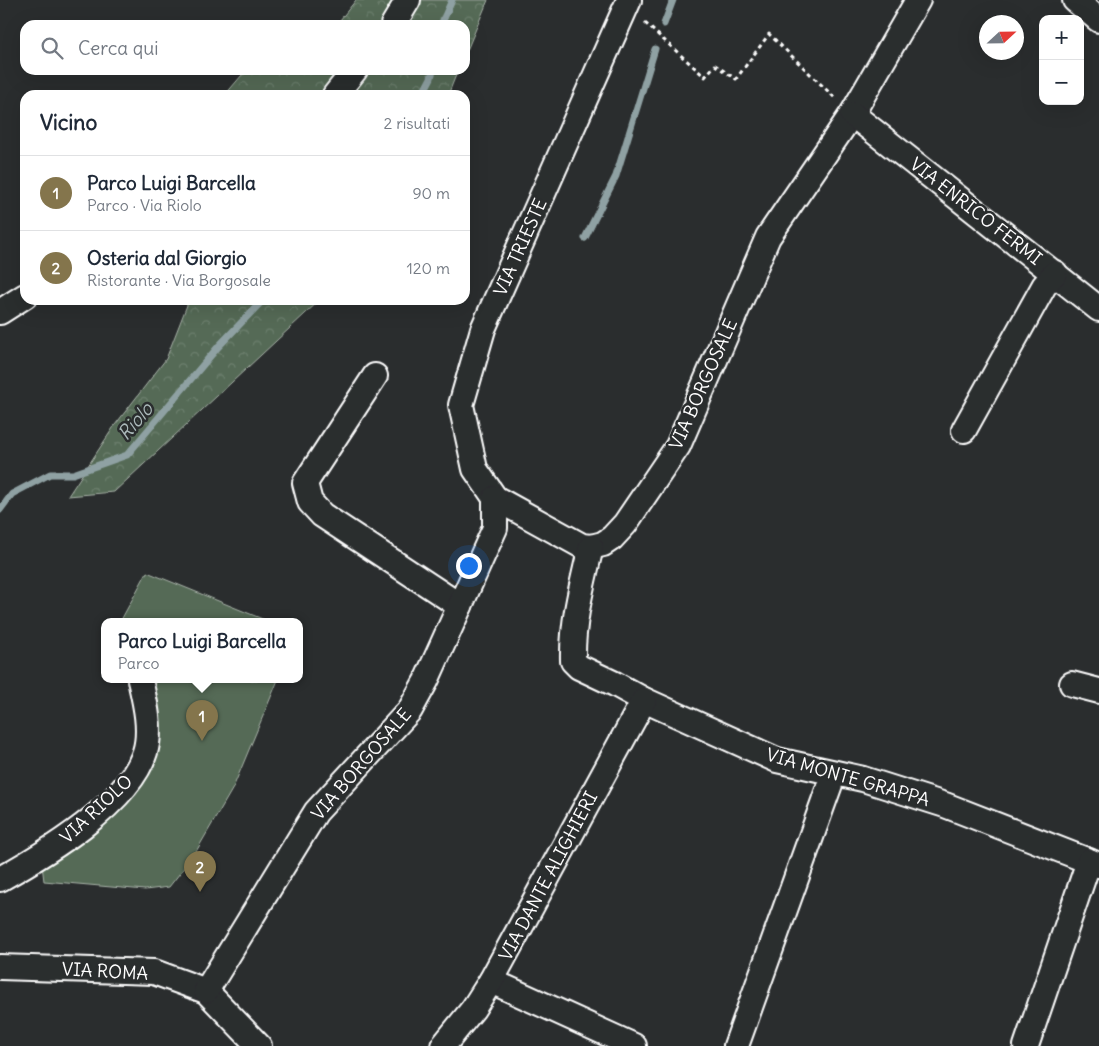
<!DOCTYPE html>
<html lang="it">
<meta charset="utf-8">
<style>
body{margin:0;font-family:Delius,sans-serif;background:#f6f6f7;color:#1f2937}
.controls{position:absolute;right:15px;top:15px;display:grid;overflow:hidden;border-radius:10px;box-shadow:0 5px 20px #0002}
.controls button{width:45px;height:45px;display:grid;place-items:center;padding:0;border:0;border-bottom:1px solid #e0e1e3;background:#fff;color:#1f2937;font:25px sans-serif}
.compass{position:absolute;left:979px;top:15px;width:45px;height:45px;border-radius:50%;background:#fff;box-shadow:0 5px 20px #0002;rotate:68deg}
.you{position:absolute;left:468px;top:565px;width:18px;height:18px;margin:-12px;border:4px solid #fff;border-radius:50%;background:#1a73e8;box-shadow:0 0 0 8px #1a73e833}
.badge{display:grid;place-items:center;width:32px;height:32px;border-radius:50%;background:#84754c;color:#fff;font-size:16px;font-weight:700}
.pin{position:absolute;translate:-50% -41px;filter:drop-shadow(0 1px 2px #0008)}
.pin::after{content:'';position:absolute;top:26px;width:18px;height:15px;background:inherit;clip-path:polygon(0 0,100% 0,50% 100%)}
.popup{position:absolute;left:101px;top:618px;width:202px;height:65px;box-sizing:border-box;display:grid;place-content:center;border-radius:10px;background:#fff;filter:drop-shadow(0 1px 4px #0005);font-size:16px;white-space:nowrap;color:#747a83}
.popup b{font-size:19px;color:#1f2937}
.popup::after{content:'';position:absolute;left:50%;top:100%;margin-left:-10px;border:10px solid transparent;border-top-color:#fff}
.list{margin:0;padding:0;list-style:none}
h2{display:flex;justify-content:space-between;align-items:center;height:65px;margin:0;padding:0 20px;font-size:21px}
h2 small{font-size:16px;font-weight:400;color:#747a83}
.list li{display:grid;grid-template-columns:32px 1fr auto;gap:15px;align-items:center;box-sizing:border-box;height:75px;padding:0 20px;border-top:1px solid #e0e1e3}
.list b{display:block;font-size:19px;white-space:nowrap}
.list p{margin:0;font-size:16px;white-space:nowrap;color:#747a83}
.list em{font-size:16px;font-style:normal;color:#747a83}
.icon{flex:none;width:28px;height:28px;fill:none;stroke:currentColor;stroke-width:2;stroke-linecap:round;stroke-linejoin:round}
.map{position:relative;flex:none;width:1099px;height:1046px;overflow:hidden}
.search{position:absolute;background:#fff;box-shadow:0 5px 20px #0002;left:20px;top:20px;width:450px;height:55px;display:flex;align-items:center;gap:12px;box-sizing:border-box;padding:0 18px;border-radius:15px;color:#747a83;font-size:19px}
.panel{position:absolute;background:#fff;box-shadow:0 5px 20px #0002;left:20px;top:90px;width:450px;height:215px;border-radius:15px}
.map>svg:first-child{display:block}
.forest{fill:url(#forest-crowns);stroke:#aab4aa}
.green{fill:#546a56;stroke:#aab4aa}
.lines{fill:none;stroke-linecap:round;stroke-linejoin:round}
.stream{stroke:#8fa1a3;stroke-width:7}
.minor-casing{stroke:#fff;stroke-width:28}
.path{stroke:#fff;stroke-width:3;stroke-dasharray:4 4;stroke-linecap:butt}
.minor{stroke:#2a2d2e;stroke-width:24}
.labels{text-anchor:middle;dominant-baseline:central;stroke-width:5;stroke-linejoin:round;paint-order:stroke}
.street-label{font-size:18px;fill:#fff;stroke:#2a2d2e}
.water-label{font-size:19px;font-style:italic;fill:#abb9ba;stroke:#2a2d2e}
</style>
<div class="map">
<svg width="1099" height="1046" viewBox="0 0 1099 1046">
<defs>
<pattern id="forest-crowns" width="20" height="18" patternUnits="userSpaceOnUse" patternTransform="scale(1.25)"><rect width="20" height="18" fill="#546a56"/><path d="M2 6a3 3 0 1 1 6 0M12 15a3 3 0 1 1 6 0" fill="none" stroke="#6e806f"/></pattern>
</defs>
<rect width="100%" height="100%" fill="#2a2d2e"/>
<filter id="ink" filterUnits="userSpaceOnUse"><feTurbulence type="fractalNoise" baseFrequency=".02" numOctaves="2"/><feDisplacementMap in="SourceGraphic" scale="10" xChannelSelector="R" yChannelSelector="G"/><feConvolveMatrix kernelMatrix="1 2 1 2 8 2 1 2 1" color-interpolation-filters="sRGB"/></filter>
<g filter="url(#ink)">
<g class="forest">
<polygon points="356,0 488,0 465,55 465,25 336,25"/>
<polygon points="253,70 458,70 448,95 225,95 242,75"/>
<polygon points="189,300 320,300 114,492 68,496 115,425 166,359"/>
</g>
<g class="green">
<polygon points="147,572 270,622 120,622"/>
<polygon points="147,680 278,680 233,788 194,855 169,887 145,890 44,881 42,865 127,793"/>
</g>
<g class="lines">
<g class="stream">
<polyline points="664,24 673,0"/>
<polyline points="441,25 452,0"/>
<polyline points="422,95 431,78 433,70"/>
<polyline points="585,238 616,176 655,49"/>
<polyline points="0,510 12,494 50,474 73,474 127,455 218,347 263,300"/>
</g>
<g class="minor-casing">
<g id="minor">
<polyline points="629,0 483,329 461,405 475,469 495,498 582,546 591,547 603,544 612,538 625,524 678,446 768,237 852,114 918,0"/>
<polyline points="1075,0 1099,20"/>
<polyline points="393,25 408,0"/>
<polyline points="335,95 355,70"/>
<polyline points="852,114 1099,309"/>
<polyline points="0,312 25,296"/>
<polyline points="375,376 305,483 310,502 322,515 460,606"/>
<polyline points="964,430 1044,286 1055,273"/>
<path d="M591,547C582,585 572,622 573,661L579,667L615,684L644,700L777,760L863,779L945,805L1099,865"/>
<polyline points="1072,684 1099,691"/>
<path d="M0,879C45,854 129,804 145,752C152,730 145,702 140,680"/>
<polyline points="0,967 154,972 206,991 259,1046"/>
<polyline points="491,981 634,1046"/>
<polyline points="206,991 316,812 410,710 426,681 495,528 495,498"/>
<polyline points="443,1046 473,1009 491,981 644,700"/>
<polyline points="736,1046 834,773"/>
<polyline points="1026,1046 1089,861"/>
</g>
</g>
<polyline class="path" points="645,23 705,77 715,65 736,79 769,34 835,98"/>
<use href="#minor" class="minor"/>
</g>
</g>
<g class="labels">
<g class="street-label">
<text transform="translate(976 211) rotate(38)">VIA ENRICO FERMI</text>
<text transform="translate(520 247) rotate(-66)">VIA TRIESTE</text>
<text transform="translate(703 384) rotate(-66)">VIA BORGOSALE</text>
<text transform="translate(361 764) rotate(-49)">VIA BORGOSALE</text>
<text transform="translate(848 777) rotate(16)">VIA MONTE GRAPPA</text>
<text transform="translate(96 809) rotate(-43)">VIA RIOLO</text>
<text transform="translate(548 876) rotate(-62)">VIA DANTE ALIGHIERI</text>
<text transform="translate(105 971) rotate(3)">VIA ROMA</text>
</g>
<g class="water-label">
<text transform="translate(135 421) rotate(-49)">Riolo</text>
</g>
</g>
</svg>
<div class="controls">
<button>+</button>
<button>−</button>
</div>
<svg class="compass" viewBox="-18 -18 36 36"><path d="M0-13l5 13h-10z" fill="#e53935"/><path d="M0 13l5-13h-10z" fill="#747a83"/></svg>
<div class="you"></div>
<div class="pin badge" style="left:202px;top:741px">1</div>
<div class="popup"><b>Parco Luigi Barcella</b>Parco</div>
<div class="pin badge" style="left:200px;top:892px">2</div>
<div class="search"><svg class="icon" aria-label="search" viewBox="0 0 24 24"><circle cx="10" cy="10" r="6"/><path d="M15 15l6 6"/></svg>Cerca qui</div>
<section class="panel">
<h2>Vicino<small>2 risultati</small></h2>
<ul class="list">
<li><span class="badge">1</span><div><b>Parco Luigi Barcella</b><p>Parco · Via Riolo</p></div><em>90 m</em></li>
<li><span class="badge">2</span><div><b>Osteria dal Giorgio</b><p>Ristorante · Via Borgosale</p></div><em>120 m</em></li>
</ul>
</section>
</div>
